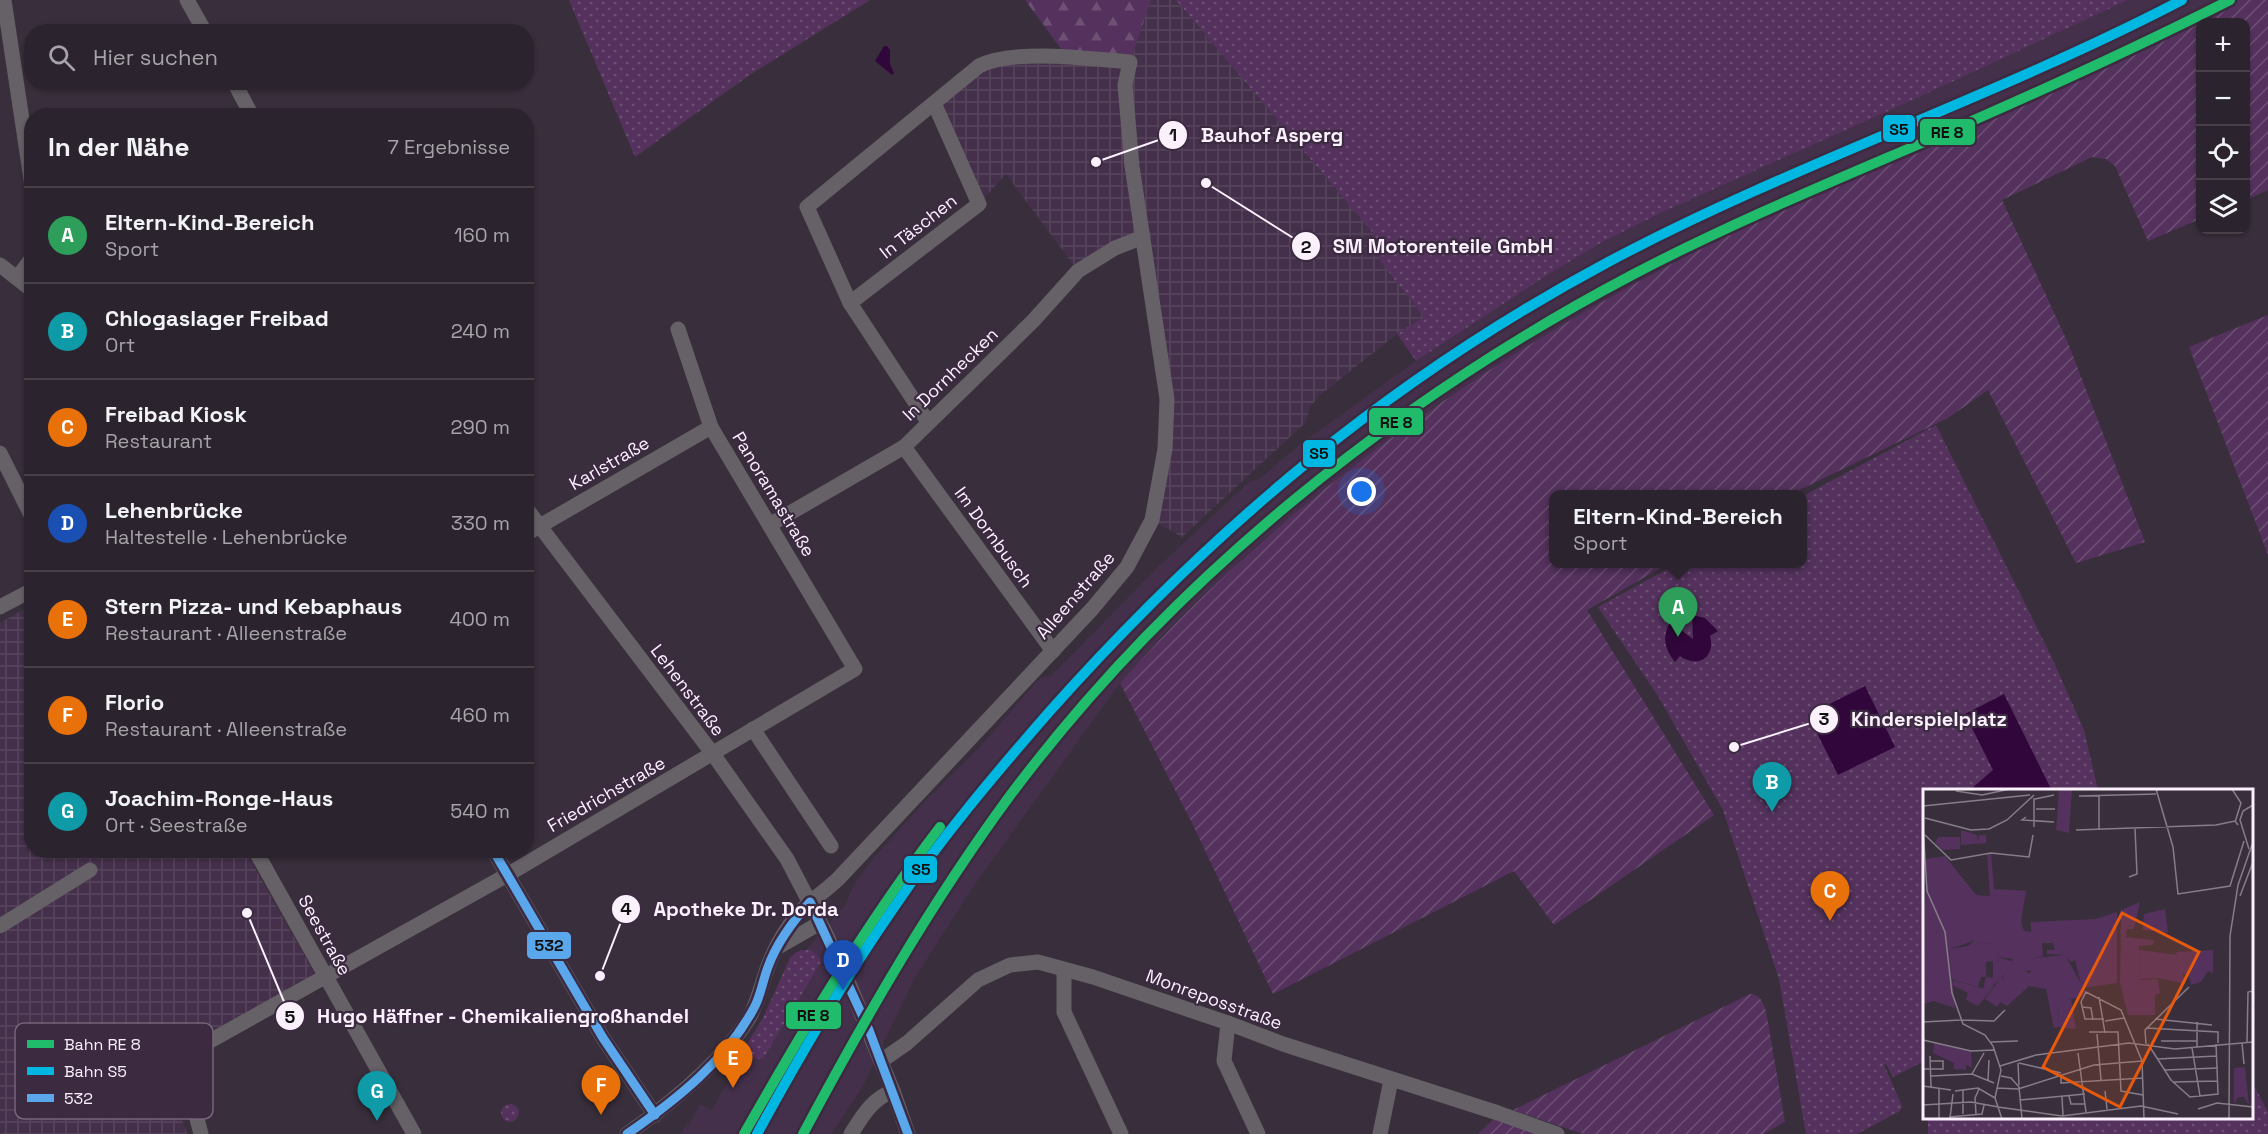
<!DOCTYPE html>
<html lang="de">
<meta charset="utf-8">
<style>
body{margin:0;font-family:"Space Grotesk",sans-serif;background:#332b35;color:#f1f3f6}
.controls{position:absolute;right:18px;top:18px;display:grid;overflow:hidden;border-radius:12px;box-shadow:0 2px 4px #0004}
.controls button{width:54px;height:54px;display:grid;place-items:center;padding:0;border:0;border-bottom:2px solid #474049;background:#2b232d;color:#f1f3f6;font:30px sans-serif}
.you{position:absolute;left:1362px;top:492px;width:21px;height:21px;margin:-15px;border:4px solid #fff;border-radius:50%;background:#1a73e8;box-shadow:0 0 0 9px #1a73e833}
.badge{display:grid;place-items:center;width:39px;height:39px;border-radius:50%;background:#b7adb9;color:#fff;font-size:20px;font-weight:700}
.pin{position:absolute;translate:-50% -50px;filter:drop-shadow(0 2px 3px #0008)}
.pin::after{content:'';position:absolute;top:32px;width:21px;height:18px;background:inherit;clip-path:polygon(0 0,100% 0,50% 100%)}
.popup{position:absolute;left:1549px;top:490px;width:258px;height:78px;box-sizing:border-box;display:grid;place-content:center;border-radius:12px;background:#2b232d;filter:drop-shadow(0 2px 4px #0005);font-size:20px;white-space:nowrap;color:#a6a4aa}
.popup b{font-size:22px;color:#f1f3f6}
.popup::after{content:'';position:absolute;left:50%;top:100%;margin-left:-12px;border:12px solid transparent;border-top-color:#2b232d}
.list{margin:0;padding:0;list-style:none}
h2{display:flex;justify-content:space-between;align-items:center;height:78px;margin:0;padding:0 24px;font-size:26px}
h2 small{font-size:20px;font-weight:400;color:#a6a4aa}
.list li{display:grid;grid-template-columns:39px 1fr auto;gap:18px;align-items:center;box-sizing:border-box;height:96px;padding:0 24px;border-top:2px solid #474049}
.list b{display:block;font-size:22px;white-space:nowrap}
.list p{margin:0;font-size:20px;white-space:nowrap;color:#a6a4aa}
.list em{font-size:20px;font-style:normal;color:#a6a4aa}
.icon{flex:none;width:33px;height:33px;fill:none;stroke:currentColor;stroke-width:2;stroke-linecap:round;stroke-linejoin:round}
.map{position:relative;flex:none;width:2268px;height:1134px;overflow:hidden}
.search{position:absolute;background:#2b232d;box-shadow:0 2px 4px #0004;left:24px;top:24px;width:510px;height:66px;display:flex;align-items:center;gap:15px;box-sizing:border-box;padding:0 21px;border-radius:24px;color:#a6a4aa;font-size:22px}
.panel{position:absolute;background:#2b232d;box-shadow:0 2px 4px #0004;left:24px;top:108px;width:510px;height:750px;border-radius:24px}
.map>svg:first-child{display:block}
.built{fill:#44304a}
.industrial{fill:url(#industrial-grid)}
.grass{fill:url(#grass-dots)}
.forest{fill:url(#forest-firs)}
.garden{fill:url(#garden-furrows)}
.water{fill:#31063b}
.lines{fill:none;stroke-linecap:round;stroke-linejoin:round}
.street{stroke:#656166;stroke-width:15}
.bus-1-casing{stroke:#3c2a41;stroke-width:14}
.bus-1{stroke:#5aa8eb;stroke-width:9}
.rail-1-casing{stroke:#3c2a41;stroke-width:15}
.rail-2-casing{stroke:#3c2a41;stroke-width:15}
.rail-1{stroke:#20bc6c;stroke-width:10}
.rail-2{stroke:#00b7e1;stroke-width:10}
.labels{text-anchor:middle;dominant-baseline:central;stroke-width:4.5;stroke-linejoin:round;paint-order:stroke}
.street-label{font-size:18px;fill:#fbf1fd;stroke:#3c2a41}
.inset-road{fill:none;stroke:#877d89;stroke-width:1.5}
.view{fill:#e8590c;fill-opacity:0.15;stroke:#e8590c;stroke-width:3}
.inset-edge{fill:none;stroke:#fbf1fd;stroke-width:3}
.key{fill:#3c2a41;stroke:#756679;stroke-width:1.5}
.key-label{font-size:16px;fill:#fbf1fd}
.leader{fill:none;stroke:#fbf1fd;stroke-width:2}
.callout-dot{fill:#fbf1fd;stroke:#3c2a41;stroke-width:2}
.mark-label{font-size:18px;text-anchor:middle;font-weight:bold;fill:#111}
.callout-label{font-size:20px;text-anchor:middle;font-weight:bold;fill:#fbf1fd;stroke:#3c2a41;stroke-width:4.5;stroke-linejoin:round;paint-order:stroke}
.line-badge{stroke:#3c2a41;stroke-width:2}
.pale-badge-label{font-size:16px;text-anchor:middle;font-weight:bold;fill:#111}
</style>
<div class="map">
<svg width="2268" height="1134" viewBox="0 0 2268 1134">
<defs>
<pattern id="industrial-grid" width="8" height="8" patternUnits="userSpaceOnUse" patternTransform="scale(1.5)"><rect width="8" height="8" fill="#44304a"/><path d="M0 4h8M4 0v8" fill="none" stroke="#57445c"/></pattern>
<pattern id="grass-dots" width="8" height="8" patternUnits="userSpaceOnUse" patternTransform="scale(1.5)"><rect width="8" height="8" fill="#54325d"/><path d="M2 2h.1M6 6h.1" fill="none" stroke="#6e5075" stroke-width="1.8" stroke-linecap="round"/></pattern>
<pattern id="forest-firs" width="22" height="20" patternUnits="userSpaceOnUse" patternTransform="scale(1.5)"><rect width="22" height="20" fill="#54325d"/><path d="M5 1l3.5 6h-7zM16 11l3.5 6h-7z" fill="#6e5075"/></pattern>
<pattern id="garden-furrows" width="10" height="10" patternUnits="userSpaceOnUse" patternTransform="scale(1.5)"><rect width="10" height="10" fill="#54325d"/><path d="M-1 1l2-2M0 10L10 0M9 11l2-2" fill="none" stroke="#6e5075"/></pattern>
</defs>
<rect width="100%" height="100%" fill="#392f3c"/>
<polygon class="built" points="2128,0 2238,0 1970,128 1769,217 1667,266 1554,330 1443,400 1347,471 1256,546 1161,637 1120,683 973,887 914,979 862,1088 831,1134 681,1134 686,1124 689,1125 700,1104 712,1110 729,1079 726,1077 763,1018 790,958 795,953 806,950 845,905 854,884 873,859 928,798 980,747 1040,678 1051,676 1158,567 1250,481 1258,480 1303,442 1416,361 1552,272 1604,241 1663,212 1917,98"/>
<g class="industrial">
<polygon points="1151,0 1176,0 1373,233 1380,261 1425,317 1397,334 1320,395 1310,407 1306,422 1182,537 1152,520 1165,449 1143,237 1078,271 1006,174 979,204 934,103 989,61 1130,62"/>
<polygon points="31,605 32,850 245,851 315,974 162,1060 187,1134 1,1134 0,1132 0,935 6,930 0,922 0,623"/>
</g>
<g class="grass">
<polygon points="569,0 870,0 751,74 635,157"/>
<polygon points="1176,0 2128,0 1917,98 1663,212 1604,241 1552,272 1416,361 1397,334 1424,317 1380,261 1373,233"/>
<polygon points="1936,425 2052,658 2084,730 2098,790 1924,790 1924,1061 1893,1077 1886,1064 1884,1065 1902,1106 1900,1111 1857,1134 1806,1134 1779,979 1723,810 1658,696 1598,607 1677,564 1802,564 1803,496"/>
<polygon points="801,950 811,950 822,960 763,1059 739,1057 763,1018 790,958 795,953"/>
<polygon points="2252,1082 2268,1112 2268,1134 1928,1134 1928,1118 2252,1118"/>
<circle cx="510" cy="1113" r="9"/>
</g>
<polygon class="forest" points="1025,0 1151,0 1130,62 1067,57"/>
<g class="garden">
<path d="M2238,0H2268V190L2246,200V22H2200V219L2148,241L2115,166L2106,159L2092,157L2002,200L2068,343L2145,542L2076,563L1988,390L1948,418L1791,494H1554V564H1668L1587,610L1714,815L1554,925L1514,871L1273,994L1192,823L1120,683C1273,511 1463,374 1666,267C1748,223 1835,188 1920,151C2027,103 2134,53 2238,0Z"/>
<polygon points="2268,315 2268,555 2189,347"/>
<path d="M1750,994C1761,995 1762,1001 1766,1011L1785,1122L1763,1134H1583L1513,1110Z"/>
<polygon points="1496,1117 1540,1134 1478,1134"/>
</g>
<g class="water">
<polygon points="884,46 887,46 890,50 890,64 894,73 892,75 875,61"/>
<path d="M1692,615L1705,618L1718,631L1710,636C1716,657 1698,669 1680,656L1675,662C1664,648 1662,637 1670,622L1693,639Z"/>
<polygon points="1865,686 1895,747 1838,775 1808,715"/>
<polygon points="2004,694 2051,789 2049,790 1970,790 1993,770 1965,714"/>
</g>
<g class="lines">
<g class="street">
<polyline points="4,0 32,186"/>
<polyline points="187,0 205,32"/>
<polyline points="234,82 252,116"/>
<polyline points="0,265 32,290"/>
<polyline points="17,278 32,258"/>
<polyline points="850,303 979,204 934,103"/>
<polyline points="904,447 1053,651"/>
<polyline points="0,453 32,517"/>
<polyline points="526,508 713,754 787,859 824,930 850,986 893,1091 908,1134"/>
<polyline points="771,524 904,447 1033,321 1078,271 1115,248 1143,237"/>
<polyline points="526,534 711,427"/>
<polyline points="0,607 32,590"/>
<polyline points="753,729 831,846"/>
<polyline points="255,850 414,1134"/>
<polyline points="493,850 603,1038 655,1115"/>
<polyline points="0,926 90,870"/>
<polyline points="778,947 820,923"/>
<polyline points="1064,970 1064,1012 1121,1134"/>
<polyline points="1228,1023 1224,1061 1258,1134"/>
<polyline points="881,1061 907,1043 978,980 1010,965 1038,962 1093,977 1228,1023 1283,1044 1498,1113 1557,1134"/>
<polyline points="201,1134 196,1115 185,1055 507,875 855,669 711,427 678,329"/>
<path d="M627,1134C670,1104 721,1063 749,1018C757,1004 760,990 765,975C770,959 779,940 789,926C802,906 821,895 838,879L1092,609L1127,567L1152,520L1165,449L1167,399L1132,166L1125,85L1130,62C1091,59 1014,48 979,66L807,207L850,303L928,422"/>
<path d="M851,1134C863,1115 872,1099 893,1091"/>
<polyline points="1380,1134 1391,1080"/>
</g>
<g class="bus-1-casing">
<g id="bus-1">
<polyline points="493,850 603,1038 655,1115"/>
<path d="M627,1134C676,1100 727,1060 755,1006C761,994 763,980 768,967C777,942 793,921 810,902L869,1030L908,1134"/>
</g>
</g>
<use href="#bus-1" class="bus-1"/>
<g class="rail-1-casing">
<g id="rail-1">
<path d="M744,1134C804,1028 866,924 940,827"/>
<path d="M803,1134C865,1018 931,903 1009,797C1171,580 1393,401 1632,275C1729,224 1831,182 1931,139C2032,95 2132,50 2230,0"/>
</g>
</g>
<g class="rail-2-casing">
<path id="rail-2" d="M757,1134C799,1057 843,981 893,909C940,839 995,774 1050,711C1215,526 1391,378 1610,261C1795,163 1996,97 2182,0"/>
</g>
<use href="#rail-1" class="rail-1"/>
<use href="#rail-2" class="rail-2"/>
</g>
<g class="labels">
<g class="street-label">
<text transform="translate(918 226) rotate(-38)">In Täschen</text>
<text transform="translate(950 374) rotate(-44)">In Dornhecken</text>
<text transform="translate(609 463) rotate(-30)">Karlstraße</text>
<text transform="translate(774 494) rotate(59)">Panoramastraße</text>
<text transform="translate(994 537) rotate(54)">Im Dornbusch</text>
<text transform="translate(1075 595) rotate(-49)">Alleenstraße</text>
<text transform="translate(688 690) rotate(53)">Lehenstraße</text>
<text transform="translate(606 794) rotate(-30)">Friedrichstraße</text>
<text transform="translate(325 935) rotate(61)">Seestraße</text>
<text transform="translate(1214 999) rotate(20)">Monreposstraße</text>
</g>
</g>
<g transform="translate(1923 789)">
<rect width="330" height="330" fill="#392f3c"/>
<path d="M38,41L54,46L55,53L56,46H63V54L38,56ZM64,64H68L71,100L103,102L98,133L101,142L108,143V133L173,130L194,123V194L159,199L152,171L148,173L141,166L124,165V161H132L130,154H119L120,167L110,169L108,181L79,189L90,170L75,168L70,154L55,155L53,151L26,160L32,219L11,212L0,215L3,70L22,67L53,106L67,107ZM216,161L255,166L252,163L290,161V184L285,182L278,193L268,196L266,187L260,184L262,195L235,189L217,190ZM31,191L64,201L72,196L55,217L43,211L45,204L29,196ZM148,210L153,240L135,238L136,212ZM322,278L323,289L326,316L321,308H315L311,315V279Z" fill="#54325d"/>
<path d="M142,166L163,203L161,207L136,213L135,238L131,239L123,200L106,197L84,217L75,212L83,193L79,189L98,181L107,184L110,169Z" fill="#54325d"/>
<path d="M11,254L48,263L49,279L43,276V281L31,280V274L10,264Z" fill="#54325d"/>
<path d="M136,0H149L146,44L133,41ZM217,113L211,140H204L203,148L231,151L230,156L216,157L217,191L235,190L237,204L232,206V226H205L197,194L198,121ZM242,120L245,144L220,141L221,125ZM53,150L55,155L70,154L75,168L91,173L78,189L83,193L81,208L74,218L62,210L77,190L65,201L60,200L63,188L70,189V172L63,173V188H58L55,198L29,190L26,160L45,157Z" fill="#54325d"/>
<path d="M15,48H37V60L19,61L12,54Z" fill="#54325d"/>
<path class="inset-road" d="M233,0L250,58L255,105L307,97L321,52M309,0L318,14L312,33M33,2L59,6L87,0M156,7L233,5M176,7V40M112,10L131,6M0,17L107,6M113,20H132M103,28L99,31L131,33M2,29L48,41L66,40L84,31L111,6L108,9M0,37L4,102L22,143L29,204L40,235L62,246L70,257L78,281L72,309L75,318L139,327L218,317L255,325M111,38V9M153,41L293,36L312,32L315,36M2,46L28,71L68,64L106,68L110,46M326,60L317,31L320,22L330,16M206,88L214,85L212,39M317,107L330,73M176,208L182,244M159,218L168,219L170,231M181,230H162L158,213L163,203L198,221L219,272L221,330M232,230L289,236M39,231L71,232L82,221M182,232L201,229M0,233L38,231M223,239L295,243V254M166,243H195L198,302L220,306M174,245L178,291M0,251L48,262L72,261M238,252H274M68,253L95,252M324,253L325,203L330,202M319,254L321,275M223,255L222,241L266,198M225,255L248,291L267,308L295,305L293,255M274,258V233M269,259L277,307M155,264L163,323M7,267L8,298M234,270L294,267M95,274L96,296M96,274L138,284M77,277L113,266L206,254L252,260L330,253M0,280H20V272H7M242,281L295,279M49,285L61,264M8,287L49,285L71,294M78,287L88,289L96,298L99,330M138,288V294L220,289M65,291L66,271M251,293L295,292M0,297L28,301M74,299L95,300L171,276L219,272M32,302L55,299L72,309M182,302L184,320M146,307L148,315H162M139,308L140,327M97,311L162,305M0,316L48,313L75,318L79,330M275,320L294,314L330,318M40,325V301M53,325L52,309L56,300M26,328L59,325L61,316M27,329L30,305M16,330V299M306,330L307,147L315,96L330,53"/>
<path class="view" d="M199,124L276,163L197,318L120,278Z"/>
<rect width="330" height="330" class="inset-edge"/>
</g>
<rect x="15" y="1023" width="198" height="96" rx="9" class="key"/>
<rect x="27" y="1040" width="27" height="8" fill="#20bc6c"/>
<rect x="27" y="1067" width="27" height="8" fill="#00b7e1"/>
<rect x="27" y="1094" width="27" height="8" fill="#5aa8eb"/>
<g class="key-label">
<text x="64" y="1050">Bahn RE 8</text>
<text x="64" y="1077">Bahn S5</text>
<text x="64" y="1104">532</text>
</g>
<path class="leader" d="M1096 162L1173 135M1206 183L1306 246M1734 747L1824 719M600 976L626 909M247 913L290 1016"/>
<g class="callout-dot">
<circle cx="1096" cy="162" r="6"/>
<circle cx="1206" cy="183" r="6"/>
<circle cx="1734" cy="747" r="6"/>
<circle cx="600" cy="976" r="6"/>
<circle cx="247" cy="913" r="6"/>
<circle cx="1173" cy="135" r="15"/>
<circle cx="1306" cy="246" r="15"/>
<circle cx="1824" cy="719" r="15"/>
<circle cx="626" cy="909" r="15"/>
<circle cx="290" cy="1016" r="15"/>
</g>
<g class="mark-label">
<text x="1173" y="141">1</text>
<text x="1306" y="253">2</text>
<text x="1824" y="725">3</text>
<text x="626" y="915">4</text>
<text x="290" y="1023">5</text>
</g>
<g class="callout-label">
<text x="1272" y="142">Bauhof Asperg</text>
<text x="1443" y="253">SM Motorenteile GmbH</text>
<text x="1929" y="726">Kinderspielplatz</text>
<text x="746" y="916">Apotheke Dr. Dorda</text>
<text x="503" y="1023">Hugo Häffner - Chemikaliengroßhandel</text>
</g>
<g class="line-badge">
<rect x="1882" y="114" width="34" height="29" rx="6" fill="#00b7e1"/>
<rect x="1919" y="118" width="57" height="28" rx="6" fill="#20bc6c"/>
<rect x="1368" y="407" width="56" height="29" rx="6" fill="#20bc6c"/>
<rect x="1302" y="439" width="34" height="29" rx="6" fill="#00b7e1"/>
<rect x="903" y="855" width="35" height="29" rx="6" fill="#00b7e1"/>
<rect x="526" y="931" width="46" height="29" rx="6" fill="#5aa8eb"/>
<rect x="785" y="1001" width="57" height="29" rx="6" fill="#20bc6c"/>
</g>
<g class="pale-badge-label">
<text x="1899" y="135">S5</text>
<text x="1947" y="138">RE 8</text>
<text x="1396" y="428">RE 8</text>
<text x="1319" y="459">S5</text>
<text x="921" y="875">S5</text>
<text x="549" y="951">532</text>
<text x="813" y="1021">RE 8</text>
</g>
</svg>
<div class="controls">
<button>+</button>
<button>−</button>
<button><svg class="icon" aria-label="locate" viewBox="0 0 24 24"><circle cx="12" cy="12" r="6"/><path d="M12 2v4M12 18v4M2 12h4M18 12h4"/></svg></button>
<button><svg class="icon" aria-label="layers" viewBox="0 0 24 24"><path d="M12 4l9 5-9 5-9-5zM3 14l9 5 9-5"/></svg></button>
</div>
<div class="you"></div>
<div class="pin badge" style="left:1678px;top:637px;background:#2e9e5b">A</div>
<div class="popup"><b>Eltern-Kind-Bereich</b>Sport</div>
<div class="pin badge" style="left:1772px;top:812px;background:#0f9aa8">B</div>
<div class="pin badge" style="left:1830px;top:921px;background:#e8710a">C</div>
<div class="pin badge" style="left:843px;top:990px;background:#1a4fb4">D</div>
<div class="pin badge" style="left:733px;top:1088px;background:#e8710a">E</div>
<div class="pin badge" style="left:601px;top:1115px;background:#e8710a">F</div>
<div class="pin badge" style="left:377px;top:1121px;background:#0f9aa8">G</div>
<div class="search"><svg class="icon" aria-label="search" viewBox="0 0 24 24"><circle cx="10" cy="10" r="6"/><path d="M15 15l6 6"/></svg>Hier suchen</div>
<section class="panel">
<h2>In der Nähe<small>7 Ergebnisse</small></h2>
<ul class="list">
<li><span class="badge" style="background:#2e9e5b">A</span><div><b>Eltern-Kind-Bereich</b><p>Sport</p></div><em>160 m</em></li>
<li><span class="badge" style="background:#0f9aa8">B</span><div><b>Chlogaslager Freibad</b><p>Ort</p></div><em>240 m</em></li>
<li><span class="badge" style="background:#e8710a">C</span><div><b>Freibad Kiosk</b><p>Restaurant</p></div><em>290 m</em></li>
<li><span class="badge" style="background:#1a4fb4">D</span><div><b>Lehenbrücke</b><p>Haltestelle · Lehenbrücke</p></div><em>330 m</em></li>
<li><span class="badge" style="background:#e8710a">E</span><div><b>Stern Pizza- und Kebaphaus</b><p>Restaurant · Alleenstraße</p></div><em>400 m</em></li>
<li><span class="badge" style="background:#e8710a">F</span><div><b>Florio</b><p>Restaurant · Alleenstraße</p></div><em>460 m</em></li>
<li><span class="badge" style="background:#0f9aa8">G</span><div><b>Joachim-Ronge-Haus</b><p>Ort · Seestraße</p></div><em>540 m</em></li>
</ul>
</section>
</div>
